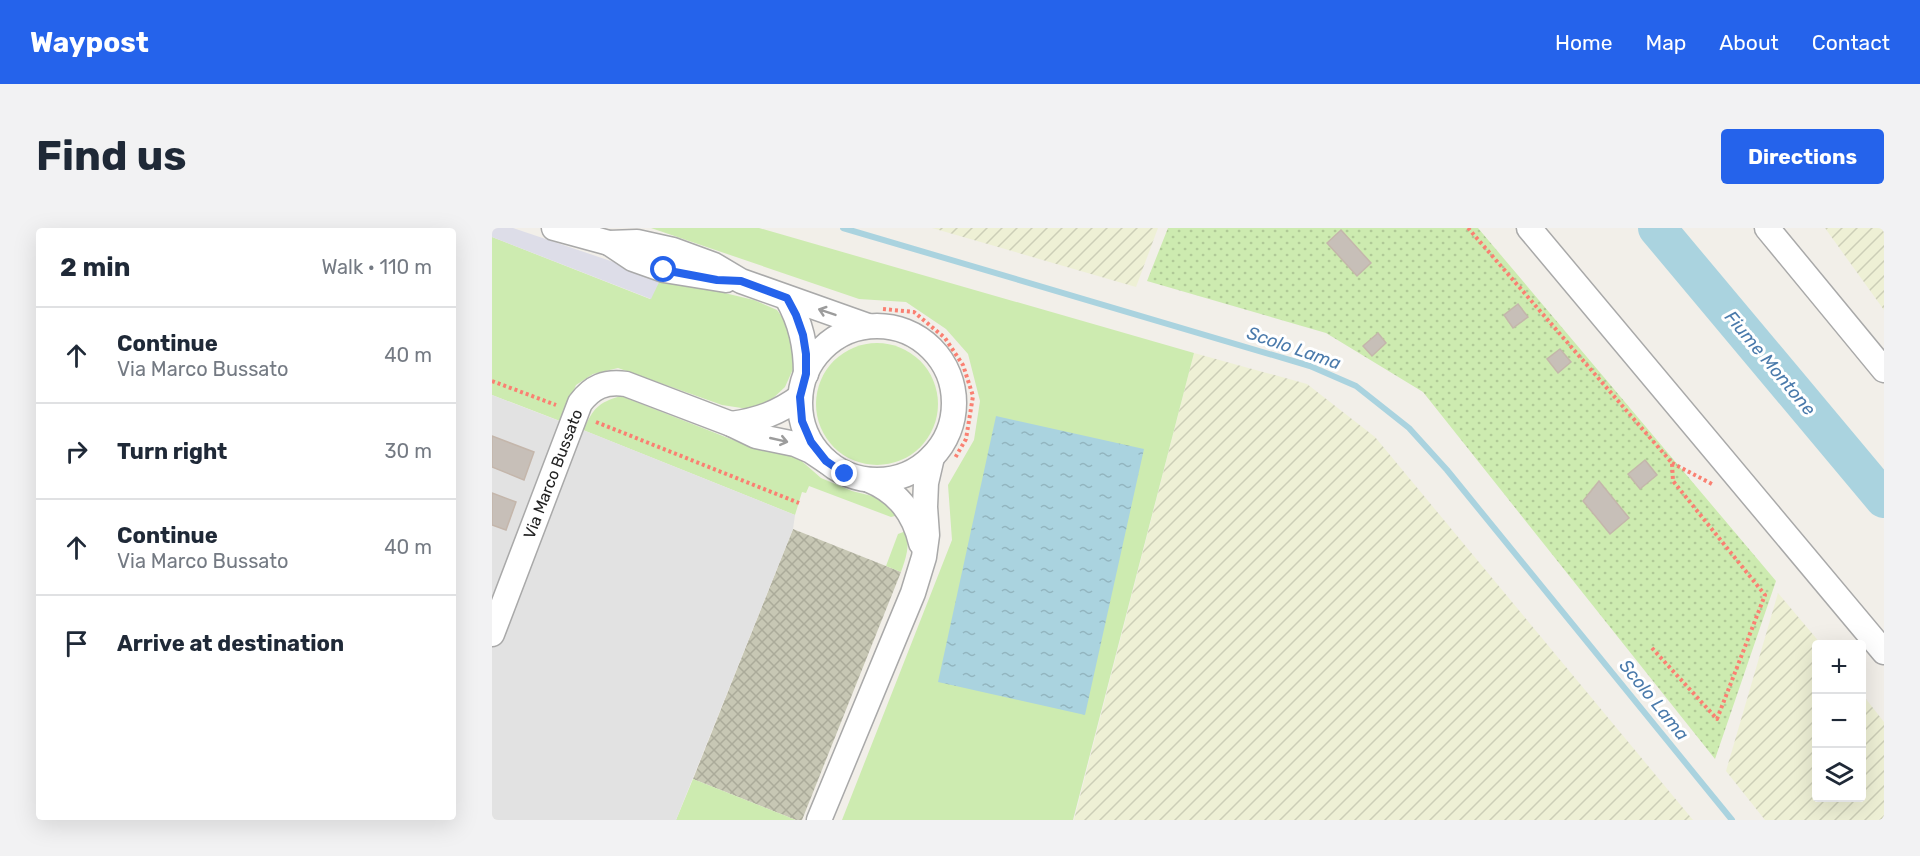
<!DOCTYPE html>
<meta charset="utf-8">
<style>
body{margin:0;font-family:Rubik,sans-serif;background:#f2f2f3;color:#1f2937}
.controls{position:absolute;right:18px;bottom:18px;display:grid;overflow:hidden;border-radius:6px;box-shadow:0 6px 24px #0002}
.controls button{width:54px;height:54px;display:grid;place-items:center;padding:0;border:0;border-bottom:2px solid #e0e1e3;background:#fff;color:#1f2937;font:30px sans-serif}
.stop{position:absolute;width:18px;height:18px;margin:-14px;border:4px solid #2563eb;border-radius:50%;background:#fff}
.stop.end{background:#2563eb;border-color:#fff;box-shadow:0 2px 6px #0008}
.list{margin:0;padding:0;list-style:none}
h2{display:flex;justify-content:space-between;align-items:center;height:78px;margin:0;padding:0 24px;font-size:26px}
h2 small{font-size:20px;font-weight:400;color:#747a83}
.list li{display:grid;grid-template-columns:39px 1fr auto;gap:18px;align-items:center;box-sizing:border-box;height:96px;padding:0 24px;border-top:2px solid #e0e1e3}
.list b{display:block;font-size:22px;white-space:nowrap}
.list p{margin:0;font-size:20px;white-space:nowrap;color:#747a83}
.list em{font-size:20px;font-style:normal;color:#747a83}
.icon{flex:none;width:33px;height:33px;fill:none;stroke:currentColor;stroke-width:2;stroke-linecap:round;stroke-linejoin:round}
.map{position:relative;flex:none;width:1392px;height:592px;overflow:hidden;border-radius:6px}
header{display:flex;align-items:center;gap:36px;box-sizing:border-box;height:84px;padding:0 30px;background:#2563eb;color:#fff}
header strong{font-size:28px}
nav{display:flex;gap:33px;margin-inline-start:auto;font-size:21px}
.intro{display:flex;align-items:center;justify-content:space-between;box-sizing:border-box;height:144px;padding:0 36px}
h1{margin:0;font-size:42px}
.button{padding:15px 27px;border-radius:6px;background:#2563eb;color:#fff;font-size:21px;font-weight:700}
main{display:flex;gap:36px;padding:0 36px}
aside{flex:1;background:#fff;border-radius:6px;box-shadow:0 6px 24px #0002}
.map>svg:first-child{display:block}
.construction{fill:url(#construction-cross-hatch)}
.farmland{fill:url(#farmland-furrows)}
.grass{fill:#cdebb0}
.garden{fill:url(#garden-dots)}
.parking{fill:#e2e2e2}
.plaza{fill:#dddde8}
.water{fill:url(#water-ripples)}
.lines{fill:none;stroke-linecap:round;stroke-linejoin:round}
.stream{stroke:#aad3df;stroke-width:6}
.river{stroke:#aad3df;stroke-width:38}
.building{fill:#c7bfb8;stroke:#c4b6ab;stroke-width:1.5}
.minor-casing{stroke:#a9a9a9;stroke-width:27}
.path{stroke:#fa8072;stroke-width:4;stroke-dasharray:3 3;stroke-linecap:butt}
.minor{stroke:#fff;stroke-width:24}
.oneway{stroke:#9c9c9c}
.route{stroke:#2563eb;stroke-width:8}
.labels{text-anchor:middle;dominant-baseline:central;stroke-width:6;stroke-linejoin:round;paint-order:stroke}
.street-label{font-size:16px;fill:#222;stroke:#fff}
.water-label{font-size:18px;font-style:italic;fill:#4a7aab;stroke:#fff}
</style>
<header>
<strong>Waypost</strong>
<nav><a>Home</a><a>Map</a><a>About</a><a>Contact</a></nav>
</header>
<div class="intro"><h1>Find us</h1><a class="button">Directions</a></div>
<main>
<aside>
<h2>2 min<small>Walk · 110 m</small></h2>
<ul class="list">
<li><svg class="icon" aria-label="ahead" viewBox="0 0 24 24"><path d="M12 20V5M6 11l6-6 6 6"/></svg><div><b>Continue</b><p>Via Marco Bussato</p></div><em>40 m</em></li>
<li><svg class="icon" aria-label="right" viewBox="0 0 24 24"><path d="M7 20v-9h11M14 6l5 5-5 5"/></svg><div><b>Turn right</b></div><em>30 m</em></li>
<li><svg class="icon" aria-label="ahead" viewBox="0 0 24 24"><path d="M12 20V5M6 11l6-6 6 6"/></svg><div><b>Continue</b><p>Via Marco Bussato</p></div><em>40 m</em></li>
<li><svg class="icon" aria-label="arrive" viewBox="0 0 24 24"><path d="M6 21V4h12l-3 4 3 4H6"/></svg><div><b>Arrive at destination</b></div></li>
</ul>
</aside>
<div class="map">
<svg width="1392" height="592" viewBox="0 0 1392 592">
<defs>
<pattern id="construction-cross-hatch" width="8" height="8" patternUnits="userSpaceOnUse" patternTransform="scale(1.5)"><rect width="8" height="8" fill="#c7c7b4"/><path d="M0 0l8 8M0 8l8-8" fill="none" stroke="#abab9a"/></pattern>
<pattern id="farmland-furrows" width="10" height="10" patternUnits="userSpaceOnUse" patternTransform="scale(1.5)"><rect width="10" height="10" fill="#eef0d5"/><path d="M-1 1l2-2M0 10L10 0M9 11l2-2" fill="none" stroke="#ccceb7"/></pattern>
<pattern id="garden-dots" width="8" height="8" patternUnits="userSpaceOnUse" patternTransform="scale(1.5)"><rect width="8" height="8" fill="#cdebb0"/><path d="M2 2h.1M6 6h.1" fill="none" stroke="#b0c997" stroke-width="1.8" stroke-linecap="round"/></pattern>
<pattern id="water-ripples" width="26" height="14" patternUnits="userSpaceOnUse" patternTransform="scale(1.5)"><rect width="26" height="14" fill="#aad3df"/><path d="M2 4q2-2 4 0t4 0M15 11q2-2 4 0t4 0" fill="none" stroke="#92b5bf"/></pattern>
</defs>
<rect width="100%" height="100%" fill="#f2efe9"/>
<polygon class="construction" points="301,301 409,344 310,592 304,592 201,551"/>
<g class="farmland">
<polygon points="440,0 666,0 644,59"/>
<polygon points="1333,0 1392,0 1392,82"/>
<polygon points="702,125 815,156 883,209 1201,592 582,592"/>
<polygon points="1286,365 1329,416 1324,416 1324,570 1370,570 1370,466 1392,494 1392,592 1273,592 1234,543"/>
</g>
<g class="grass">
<polygon points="159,0 267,0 702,125 581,592 350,592 460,312 456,257 482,212 488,173 476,126 454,101 414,74 367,71"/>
<polygon points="0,9 158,71 169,50 262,72 285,82 296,97 303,125 301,141 293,159 277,174 256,181 230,177 126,140 101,146 84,157 68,193 0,167"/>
<circle cx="385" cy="176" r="61"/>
<path d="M129,168L259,219L281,221L305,229L329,250L360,263L388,270L407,287L399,289L317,258L314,265L310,264L303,287L91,202C102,180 105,175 129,168Z"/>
<path d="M414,303C418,318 414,330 409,344L394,338L406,306Z"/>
<polygon points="201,551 304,592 184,592"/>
</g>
<polygon class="garden" points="676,0 986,0 1284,353 1223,531 931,164 834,105 655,53"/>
<polygon class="parking" points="0,167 91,202 303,287 301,301 184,592 0,592"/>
<polygon class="plaza" points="0,0 21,0 169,50 159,71 0,9"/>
<polygon class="water" points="504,188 652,221 593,487 446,454"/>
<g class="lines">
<polyline class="stream" points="351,0 818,138 864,158 917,200 955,242 1240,592"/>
<polyline class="river" points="1165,0 1392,271"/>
</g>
<g class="building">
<polygon points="849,2 879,35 865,48 835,15"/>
<polygon points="1026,76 1036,89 1021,100 1012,87"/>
<polygon points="886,105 894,115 880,128 871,118"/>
<polygon points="1068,121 1079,134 1066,145 1055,131"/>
<polygon points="0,208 42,224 32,252 0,239"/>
<polygon points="1153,232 1165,247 1148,261 1136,246"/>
<polygon points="1107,253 1137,290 1118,306 1091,273"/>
<polygon points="0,265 24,274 14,302 0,297"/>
</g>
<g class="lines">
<g class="minor-casing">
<g id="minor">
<polyline points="62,0 117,15 145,14 181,22 222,37 249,53 376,98"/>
<polyline points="1037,0 1392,424"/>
<polyline points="1275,0 1392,142"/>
<polyline points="117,15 141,31 172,42 234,52"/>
<path d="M295,70C309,95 314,118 314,146"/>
<circle cx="385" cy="175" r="77"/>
<path d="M239,196C267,192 286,185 308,169"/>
<path d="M377,252C406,264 422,285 429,315"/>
<path d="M0,406L88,175C100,159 113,153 134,156L239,196L264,208L303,216L319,223L334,233"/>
<polyline points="327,592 421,365 432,329 435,307 433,279 434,255 440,229"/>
</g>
</g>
<g class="path">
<polyline points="976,0 1180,235 1181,253 1273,367 1225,491 1159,419"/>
<polyline points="391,81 422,84 453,110 471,137 481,168 474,211 463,230"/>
<polyline points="0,153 64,177"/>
<polyline points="104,194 307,275"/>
<polyline points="1180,235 1220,256"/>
</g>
<use href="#minor" class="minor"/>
</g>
<defs><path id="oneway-shaft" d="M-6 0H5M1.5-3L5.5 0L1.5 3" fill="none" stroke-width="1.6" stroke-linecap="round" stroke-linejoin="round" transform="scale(1.5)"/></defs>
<g class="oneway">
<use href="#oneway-shaft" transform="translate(335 84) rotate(-161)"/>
<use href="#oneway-shaft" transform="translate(287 212) rotate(13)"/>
</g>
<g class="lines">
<polyline class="route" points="172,42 225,52 249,53 295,70 304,87 311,107 314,126 314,146 308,169 310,193 319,214 334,233 353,246"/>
</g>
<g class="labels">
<g class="street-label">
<text transform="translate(61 246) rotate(-69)">Via Marco Bussato</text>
</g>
<g class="water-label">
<text transform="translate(802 120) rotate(19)">Scolo Lama</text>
<text transform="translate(1278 135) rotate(50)">Fiume Montone</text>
<text transform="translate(1162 472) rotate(51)">Scolo Lama</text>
</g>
</g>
</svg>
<div class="controls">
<button>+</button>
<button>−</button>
<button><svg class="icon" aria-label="layers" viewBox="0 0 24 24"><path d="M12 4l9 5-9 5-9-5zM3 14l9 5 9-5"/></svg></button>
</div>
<div class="stop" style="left:172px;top:42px"></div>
<div class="stop end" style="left:353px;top:246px"></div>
</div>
</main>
